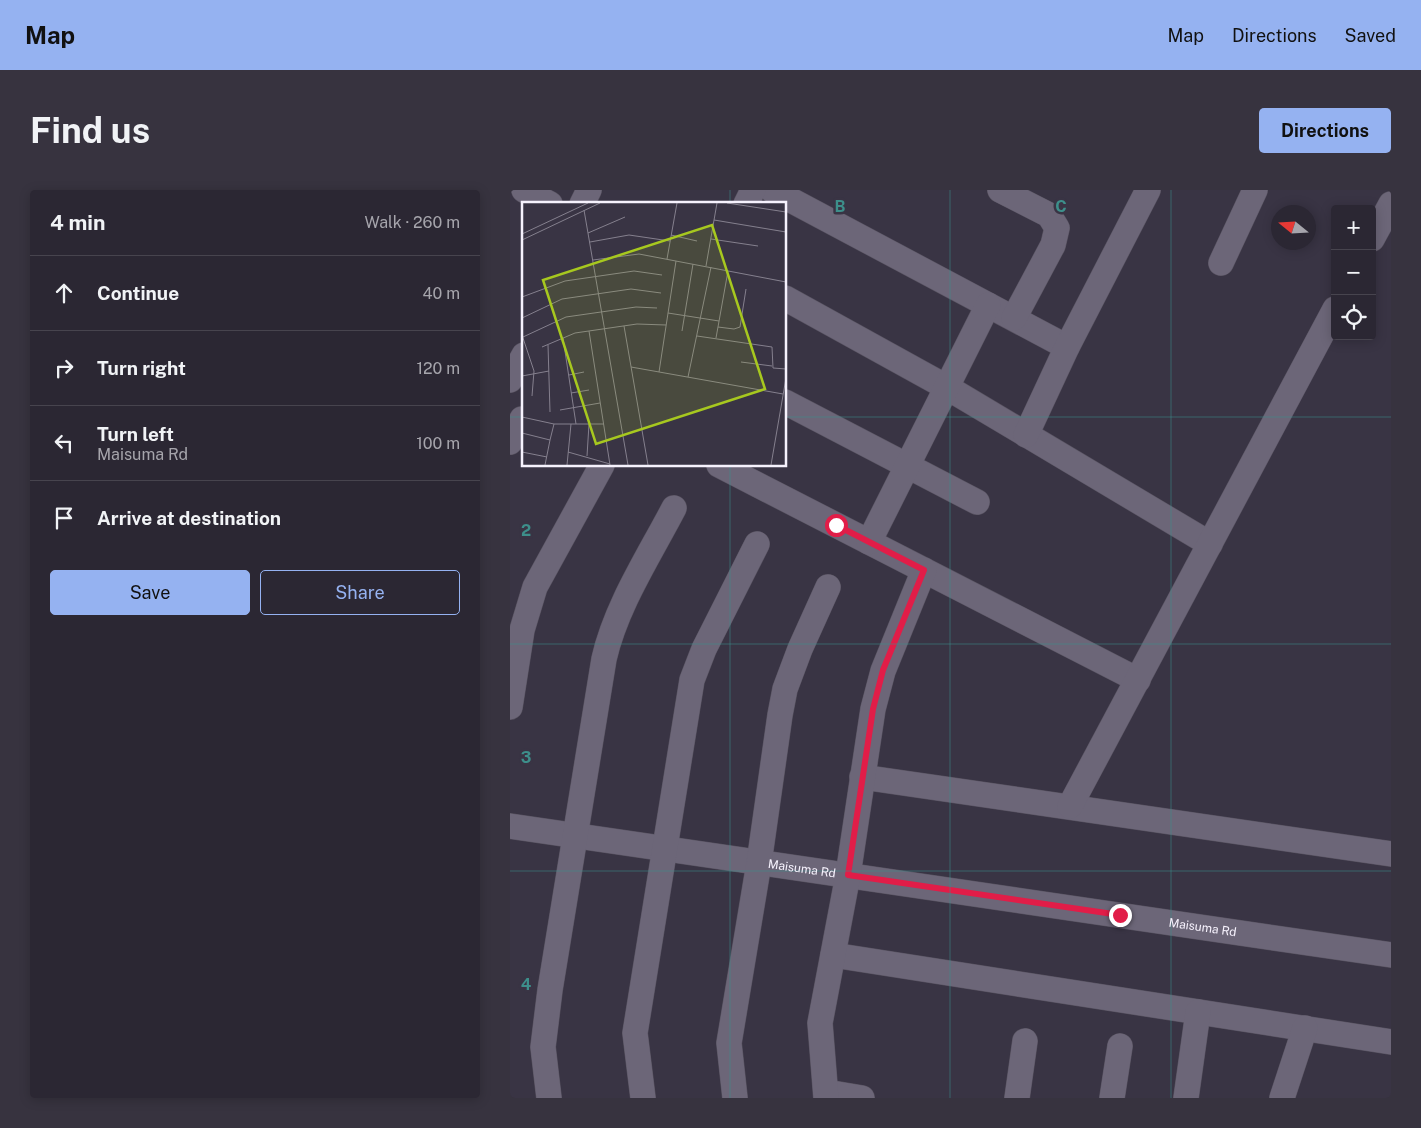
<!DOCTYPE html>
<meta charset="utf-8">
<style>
body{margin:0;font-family:"Public Sans",sans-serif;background:#37333f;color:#f1f3f6}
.controls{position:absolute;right:15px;top:15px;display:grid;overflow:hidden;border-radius:5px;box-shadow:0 2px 12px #0003}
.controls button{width:45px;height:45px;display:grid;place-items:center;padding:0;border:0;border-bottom:1px solid #47444e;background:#2b2733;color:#f1f3f6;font:25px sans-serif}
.compass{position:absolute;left:761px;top:15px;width:45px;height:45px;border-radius:50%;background:#2b2733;box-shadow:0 2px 12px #0003;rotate:288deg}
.stop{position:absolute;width:15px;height:15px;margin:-11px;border:4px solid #e11d48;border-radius:50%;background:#fff}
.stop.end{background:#e11d48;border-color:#fff;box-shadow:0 1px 5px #0008}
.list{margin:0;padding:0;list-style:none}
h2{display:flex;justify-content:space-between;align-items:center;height:65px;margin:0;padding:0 20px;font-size:21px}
h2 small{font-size:16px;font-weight:400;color:#a6a5ac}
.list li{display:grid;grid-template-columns:32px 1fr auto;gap:15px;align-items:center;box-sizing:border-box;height:75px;padding:0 20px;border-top:1px solid #47444e}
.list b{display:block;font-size:19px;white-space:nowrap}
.list p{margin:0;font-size:16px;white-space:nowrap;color:#a6a5ac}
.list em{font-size:16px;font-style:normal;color:#a6a5ac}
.actions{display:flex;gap:10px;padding:15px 20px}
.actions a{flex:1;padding:11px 0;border:1px solid #95b2f1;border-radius:5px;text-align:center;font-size:18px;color:#95b2f1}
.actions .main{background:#95b2f1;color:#111}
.icon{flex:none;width:28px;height:28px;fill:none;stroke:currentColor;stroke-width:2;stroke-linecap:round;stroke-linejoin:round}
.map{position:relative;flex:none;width:881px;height:908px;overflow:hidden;border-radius:5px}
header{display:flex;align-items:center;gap:30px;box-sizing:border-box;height:70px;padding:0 25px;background:#95b2f1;color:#111}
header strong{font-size:24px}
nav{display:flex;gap:28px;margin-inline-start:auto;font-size:18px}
.intro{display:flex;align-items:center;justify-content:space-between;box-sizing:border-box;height:120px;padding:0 30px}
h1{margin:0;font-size:35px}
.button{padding:12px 22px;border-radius:5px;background:#95b2f1;color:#111;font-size:18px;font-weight:700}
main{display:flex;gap:30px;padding:0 30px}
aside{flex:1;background:#2b2733;border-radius:5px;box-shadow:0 2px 12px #0003}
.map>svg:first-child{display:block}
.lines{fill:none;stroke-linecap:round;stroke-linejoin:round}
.minor-casing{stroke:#585361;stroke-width:26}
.minor{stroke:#6c6678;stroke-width:25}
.route{stroke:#e11d48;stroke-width:6}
.grid{fill:none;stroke:#3d8f8b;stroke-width:1;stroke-opacity:0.55}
.labels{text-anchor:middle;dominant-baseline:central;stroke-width:5;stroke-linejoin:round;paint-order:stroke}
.street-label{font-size:12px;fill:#f6f2fd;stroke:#393444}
.inset-road{fill:none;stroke:#85808e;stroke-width:1}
.view{fill:#a7c81f;fill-opacity:0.15;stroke:#a7c81f;stroke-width:2.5}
.inset-edge{fill:none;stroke:#f6f2fd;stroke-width:2.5}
.grid-label{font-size:16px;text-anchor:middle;font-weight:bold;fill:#3d8f8b;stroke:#393444;stroke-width:5;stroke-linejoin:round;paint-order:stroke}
</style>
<header>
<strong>Map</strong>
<nav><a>Map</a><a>Directions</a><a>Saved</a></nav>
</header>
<div class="intro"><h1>Find us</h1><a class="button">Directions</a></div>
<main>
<aside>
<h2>4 min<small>Walk · 260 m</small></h2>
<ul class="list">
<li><svg class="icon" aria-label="ahead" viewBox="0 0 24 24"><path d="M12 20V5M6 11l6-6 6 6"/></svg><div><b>Continue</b></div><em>40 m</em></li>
<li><svg class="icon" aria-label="right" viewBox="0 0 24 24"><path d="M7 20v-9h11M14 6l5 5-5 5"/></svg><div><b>Turn right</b></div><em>120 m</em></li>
<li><svg class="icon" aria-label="left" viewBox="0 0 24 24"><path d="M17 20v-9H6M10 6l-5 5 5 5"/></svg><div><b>Turn left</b><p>Maisuma Rd</p></div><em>100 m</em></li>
<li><svg class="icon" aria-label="arrive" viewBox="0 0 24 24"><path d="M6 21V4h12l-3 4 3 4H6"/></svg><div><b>Arrive at destination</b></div></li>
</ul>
<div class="actions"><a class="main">Save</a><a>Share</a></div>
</aside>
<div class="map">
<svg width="881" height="908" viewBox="0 0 881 908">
<rect width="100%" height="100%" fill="#393444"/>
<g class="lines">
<g class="minor-casing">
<g id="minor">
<polyline points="14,0 40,14"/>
<polyline points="262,0 557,157"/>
<polyline points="490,0 539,25 547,38 543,55 504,128"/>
<polyline points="72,14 79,0"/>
<polyline points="236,14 243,0"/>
<polyline points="862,49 881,14"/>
<polyline points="711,73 745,0"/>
<polyline points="275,108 438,198 700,354"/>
<polyline points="0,190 14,165"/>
<polyline points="275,212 467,312"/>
<polyline points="516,245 557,157 638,0"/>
<polyline points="0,252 12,229"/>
<polyline points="209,275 628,490"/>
<polyline points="359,352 478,115"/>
<polyline points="0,517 12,440 25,397 92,275"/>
<polyline points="352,587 881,664"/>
<polyline points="560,616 825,119"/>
<path id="s1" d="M0,636L881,765"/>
<polyline points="323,765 881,852"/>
<polyline points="316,902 352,908"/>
<path d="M39,908L33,857L40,800L94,469C106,416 139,366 164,318"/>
<polyline points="133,908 125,843 182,490 194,459 247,354"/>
<polyline points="225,908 219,853 249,673 270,525 275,499 290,459 318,397"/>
<polyline points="316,908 310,833 338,685 363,519 373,481 414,380"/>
<polyline points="507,908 515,851"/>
<polyline points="602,908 610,856"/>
<polyline points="676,908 688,822"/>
<polyline points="772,908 795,838"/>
</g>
</g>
<use href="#minor" class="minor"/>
</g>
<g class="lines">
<polyline class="route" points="326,335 414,380 373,480 363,519 338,685 610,725"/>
</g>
<path class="grid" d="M220,0V14M440,0V908M661,0V908M0,227H14M275,227H881M220,275V908M0,454H881M0,681H881"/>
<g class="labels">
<g class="street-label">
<text stroke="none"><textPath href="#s1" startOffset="295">Maisuma Rd</textPath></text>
<text stroke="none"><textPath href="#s1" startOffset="700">Maisuma Rd</textPath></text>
</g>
</g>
<g transform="translate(12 12)">
<rect width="264" height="264" fill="#393444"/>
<path class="inset-road" d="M205,1L264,10M62,8L106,263M192,18L264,30M66,31L103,15M0,32L66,1M149,33L175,39M189,37L236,44M0,38L78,1M68,40L107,33L148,39M145,57L155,1M71,58L117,52L264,80M184,64L195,1M0,95L43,79L112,69L140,73M146,111L197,119M0,116L40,97L109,87L139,91M102,124L126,263M196,125L212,127L218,125L224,87M67,129L88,263M160,129L171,62M0,133L12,169L10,194M175,134L250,145L251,166L264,167M1,135L44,115L114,105L135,106M41,136L54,222M194,136L206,69M26,143L28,210M20,145L53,131L115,122L144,123M219,160L250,164M109,165L261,192M137,170L154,59M47,173L62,170M0,174L27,169M166,175L189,65M49,191L67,188M38,208L78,201M0,215L32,222H82M0,231L28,238L32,222M0,250L25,255M46,250L88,262M65,254L67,222M23,263L28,238M45,263L49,222M249,263L264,176"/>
<path class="view" d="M190,23L243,187L74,242L21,78Z"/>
<rect width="264" height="264" class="inset-edge"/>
</g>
<g class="grid-label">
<text x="330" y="22">B</text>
<text x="551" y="22">C</text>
<text x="16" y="346">2</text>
<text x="16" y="573">3</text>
<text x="16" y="800">4</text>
</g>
</svg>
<div class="controls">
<button>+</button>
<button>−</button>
<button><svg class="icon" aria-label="locate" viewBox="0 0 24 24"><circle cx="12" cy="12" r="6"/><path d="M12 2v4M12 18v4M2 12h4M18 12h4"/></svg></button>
</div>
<svg class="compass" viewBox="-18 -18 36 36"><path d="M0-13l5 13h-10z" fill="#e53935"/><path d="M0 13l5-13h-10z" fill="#a6a5ac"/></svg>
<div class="stop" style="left:326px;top:335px"></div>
<div class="stop end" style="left:610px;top:725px"></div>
</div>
</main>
